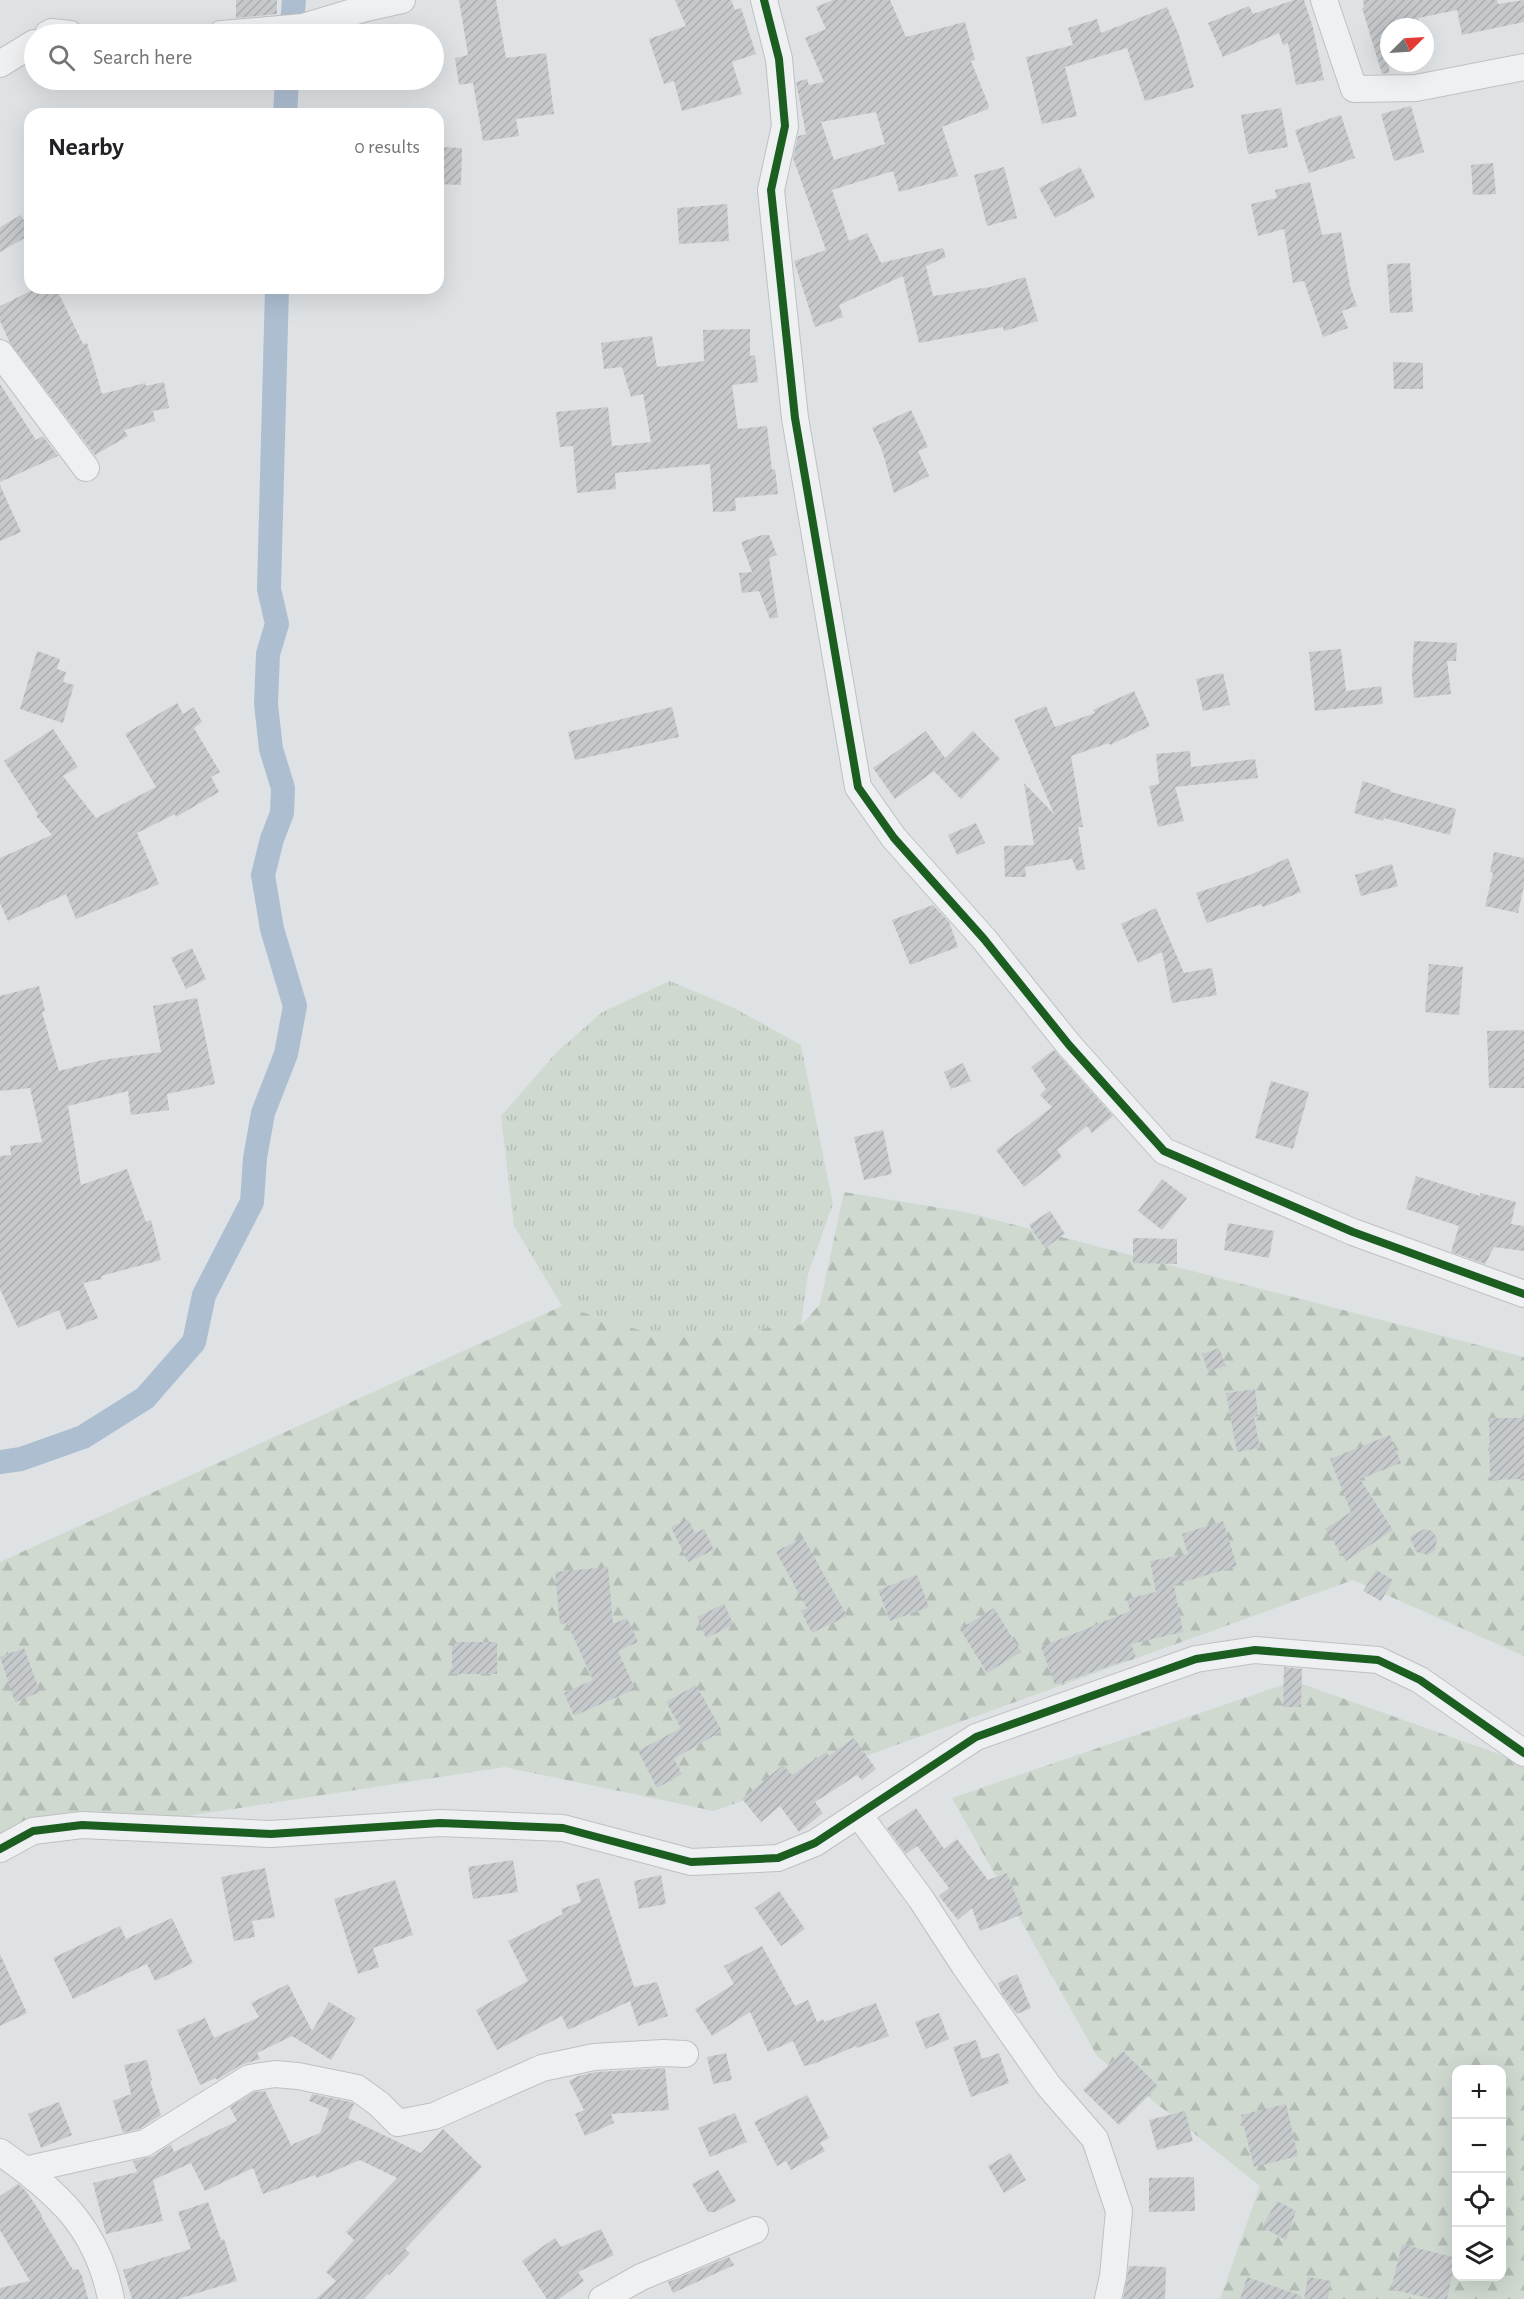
<!DOCTYPE html>
<meta charset="utf-8">
<style>
body{margin:0;font-family:"Alegreya Sans",sans-serif;background:#f2f2f2;color:#202124}
.controls{position:absolute;right:18px;bottom:18px;display:grid;overflow:hidden;border-radius:12px;box-shadow:0 6px 24px #0002}
.controls button{width:54px;height:54px;display:grid;place-items:center;padding:0;border:0;border-bottom:2px solid #e0e0e0;background:#fff;color:#202124;font:30px sans-serif}
.compass{position:absolute;left:1380px;top:18px;width:54px;height:54px;border-radius:50%;background:#fff;box-shadow:0 6px 24px #0002;rotate:66deg}
.list{margin:0;padding:0;list-style:none}
h2{display:flex;justify-content:space-between;align-items:center;height:78px;margin:0;padding:0 24px;font-size:26px}
h2 small{font-size:20px;font-weight:400;color:#757577}
.icon{flex:none;width:33px;height:33px;fill:none;stroke:currentColor;stroke-width:2;stroke-linecap:round;stroke-linejoin:round}
.map{position:relative;flex:none;width:1524px;height:2299px;overflow:hidden}
.search{position:absolute;background:#fff;box-shadow:0 6px 24px #0002;left:24px;top:24px;width:420px;height:66px;display:flex;align-items:center;gap:15px;box-sizing:border-box;padding:0 21px;border-radius:33px;color:#757577;font-size:22px}
.panel{position:absolute;background:#fff;box-shadow:0 6px 24px #0002;left:24px;top:108px;width:420px;height:186px;border-radius:18px}
.map>svg:first-child{display:block}
.grass{fill:url(#grass-tufts)}
.forest{fill:url(#forest-firs);fill-rule:evenodd}
.lines{fill:none;stroke-linecap:round;stroke-linejoin:round}
.canal{stroke:#adbed1;stroke-width:24}
.building{fill:url(#building-hatch);fill-rule:evenodd}
.street-casing{stroke:#bec0c3;stroke-width:28}
.street{stroke:#eff0f2;stroke-width:26}
.cycleway-casing{stroke:#ecf0f5;stroke-width:11}
.cycleway{stroke:#1b5e20;stroke-width:8}
</style>
<div class="map">
<svg width="1524" height="2299" viewBox="0 0 1524 2299">
<defs>
<pattern id="grass-tufts" width="24" height="20" patternUnits="userSpaceOnUse" patternTransform="scale(1.5)"><rect width="24" height="20" fill="#cfd9d0"/><path d="M3 7l-1-3M5 7V3M7 7l1-3M15 17l-1-3M17 17v-4M19 17l1-3" fill="none" stroke="#b2bbb4"/></pattern>
<pattern id="forest-firs" width="22" height="20" patternUnits="userSpaceOnUse" patternTransform="scale(1.5)"><rect width="22" height="20" fill="#cfd9d0"/><path d="M5 1l3.5 6h-7zM16 11l3.5 6h-7z" fill="#b2bbb4"/></pattern>
<pattern id="building-hatch" width="6" height="6" patternUnits="userSpaceOnUse" patternTransform="scale(1.5)"><rect width="6" height="6" fill="#c7cacd"/><path d="M-1 1l2-2M0 6l6-6M5 7l2-2" fill="none" stroke="#abaeb1"/></pattern>
</defs>
<rect width="100%" height="100%" fill="#dfe2e5"/>
<polygon class="grass" points="670,981 734,1008 801,1045 833,1204 808,1274 801,1325 665,1338 562,1306 514,1226 501,1116 555,1054 602,1012"/>
<g class="forest">
<polygon points="844,1192 965,1212 1524,1357 1524,1656 1353,1580 714,1811 505,1767 0,1845 0,1562 562,1306 665,1338 801,1325 820,1304"/>
<path d="M1294,1681L1524,1763V2299H1220L1260,2186L1097,2056L952,1798ZM1456,2070H1502V2276H1456Z"/>
</g>
<g class="lines">
<g class="canal">
<polyline points="291,34 294,0"/>
<polyline points="285,114 287,80"/>
<polyline points="0,1462 21,1459 83,1437 145,1398 194,1342 204,1295 252,1202 255,1158 263,1113 286,1054 295,1006 272,929 263,875 272,839 282,813 283,788 271,749 266,704 268,654 277,624 269,589 277,288"/>
</g>
</g>
<g class="building">
<polygon points="236,0 277,0 277,14 236,18"/>
<polygon points="459,0 496,0 506,58 546,53 554,114 516,119 519,136 483,141 473,83 459,85 455,58 468,55"/>
<polygon points="675,0 731,0 735,10 741,8 756,54 732,62 742,94 682,111 674,81 664,84 649,39 686,26"/>
<path d="M833,0H890L906,37L965,22L975,60L971,61L989,106L988,109L942,127L958,176L899,192L893,171L832,190L849,241L867,233L881,263L943,248L946,257L926,266L933,296L990,287L1025,277L1038,321L1004,331L1003,327L919,343L903,276L839,305L843,317L815,327L794,261L826,250L793,158L798,136L806,134L796,82L807,79L809,85L824,82L805,38L826,29L816,7ZM876,112L885,144L834,160L821,122Z"/>
<polygon points="1294,0 1304,0 1313,28 1324,80 1296,85 1288,43 1283,45 1279,33 1223,57 1208,23 1249,6 1253,14"/>
<polygon points="1363,0 1497,0 1498,4 1524,0 1524,22 1462,35 1457,10 1418,18 1421,27 1389,27 1389,73 1382,74 1362,8 1364,7"/>
<polygon points="1167,7 1179,35 1194,87 1145,101 1127,48 1065,67 1077,116 1042,124 1026,57 1073,45 1068,28 1097,19 1101,33"/>
<polygon points="1411,106 1424,152 1394,161 1381,114"/>
<polygon points="1281,108 1288,147 1248,154 1241,115"/>
<polygon points="1341,115 1355,158 1309,173 1295,130"/>
<polygon points="438,147 462,148 461,185 438,184"/>
<polygon points="1493,163 1496,194 1473,195 1471,165"/>
<polygon points="1004,167 1017,218 987,226 974,175"/>
<polygon points="1080,167 1095,197 1055,218 1039,188"/>
<polygon points="1310,182 1322,235 1341,232 1350,286 1357,306 1342,311 1348,328 1323,337 1304,281 1293,283 1284,229 1258,236 1251,204 1277,198 1275,190"/>
<polygon points="727,204 729,241 679,244 677,208"/>
<polygon points="21,215 30,231 30,235 0,252 0,227"/>
<polygon points="1410,263 1413,312 1390,313 1387,264"/>
<polygon points="37,288 56,288 83,344 87,343 102,394 145,383 146,386 164,382 169,408 153,411 155,421 124,430 128,436 95,455 10,343 0,321 0,306"/>
<polygon points="750,329 750,356 755,355 758,382 732,385 738,429 767,426 772,470 775,469 778,494 735,498 736,511 713,512 710,464 615,473 616,489 577,493 573,446 560,447 556,412 608,407 612,446 651,442 643,394 631,397 622,367 604,369 601,343 652,336 657,367 704,361 703,330"/>
<polygon points="1393,362 1423,363 1423,389 1394,389"/>
<polygon points="0,384 36,440 43,436 58,456 0,482"/>
<polygon points="911,410 928,447 918,451 929,476 894,493 882,450 872,428"/>
<polygon points="0,485 21,532 0,541"/>
<polygon points="762,535 769,535 777,555 769,558 778,617 770,619 759,591 742,593 739,573 752,572 741,542"/>
<polygon points="1414,641 1457,643 1456,661 1447,661 1451,694 1414,698 1412,676"/>
<polygon points="1341,649 1346,691 1381,686 1383,704 1315,711 1309,652"/>
<polygon points="37,651 60,659 57,669 66,672 63,682 74,685 63,723 20,709"/>
<polygon points="1223,673 1230,705 1203,711 1196,679"/>
<polygon points="1134,691 1150,726 1110,745 1109,743 1071,756 1083,827 1078,827 1085,869 1077,871 1072,859 1025,867 1026,877 1005,877 1004,846 1034,845 1024,783 1054,814 1014,719 1046,706 1055,727 1095,713 1093,710"/>
<polygon points="177,703 183,714 194,707 202,722 194,728 220,772 211,777 219,792 176,817 175,814 137,833 159,884 76,919 66,894 8,921 0,903 0,858 52,835 36,816 38,814 4,761 53,729 78,767 63,776 96,818 156,787 125,734"/>
<polygon points="672,707 679,737 575,760 568,732"/>
<polygon points="926,731 945,758 973,731 1000,759 961,799 934,771 895,799 873,768"/>
<polygon points="1190,751 1191,767 1255,759 1258,778 1175,787 1184,821 1158,827 1149,786 1159,784 1156,754"/>
<polygon points="1363,781 1391,790 1391,792 1456,809 1450,835 1384,818 1383,821 1354,813"/>
<polygon points="976,823 985,843 957,855 948,835"/>
<polygon points="1494,852 1524,858 1524,885 1518,913 1485,906 1493,873 1490,872"/>
<polygon points="1288,858 1301,892 1263,907 1261,904 1207,923 1196,893 1250,875"/>
<polygon points="1392,864 1398,886 1361,896 1355,875"/>
<polygon points="933,905 949,922 958,947 910,965 892,920"/>
<polygon points="1156,908 1184,973 1212,968 1217,995 1172,1003 1162,952 1138,963 1121,924"/>
<polygon points="192,948 206,979 186,989 171,958"/>
<polygon points="1429,964 1463,967 1459,1015 1425,1012"/>
<polygon points="39,986 45,1011 42,1012 59,1071 102,1060 161,1052 153,1006 197,998 215,1084 167,1094 169,1110 131,1115 128,1091 68,1106 81,1185 127,1169 146,1222 151,1220 161,1260 101,1276 102,1279 83,1283 98,1318 67,1330 59,1310 18,1328 0,1289 0,1156 11,1155 10,1146 42,1142 30,1088 0,1091 0,996"/>
<polygon points="1524,1030 1524,1088 1489,1088 1487,1031"/>
<polygon points="1054,1050 1113,1116 1092,1133 1087,1126 1057,1150 1062,1157 1024,1187 996,1150 1052,1107 1040,1095 1046,1089 1031,1067"/>
<polygon points="963,1063 971,1081 951,1089 944,1072"/>
<polygon points="1271,1081 1309,1092 1293,1149 1255,1138"/>
<polygon points="883,1130 892,1174 864,1180 854,1137"/>
<polygon points="1416,1176 1480,1196 1480,1193 1516,1202 1511,1224 1524,1226 1524,1251 1494,1247 1485,1264 1451,1252 1459,1226 1406,1209"/>
<polygon points="1162,1179 1187,1198 1162,1230 1138,1211"/>
<polygon points="1050,1211 1065,1234 1045,1248 1029,1225"/>
<polygon points="1228,1223 1274,1231 1269,1258 1224,1250"/>
<polygon points="1133,1238 1177,1239 1177,1264 1133,1263"/>
<polygon points="1219,1348 1226,1366 1208,1371 1202,1354"/>
<polygon points="1255,1389 1258,1416 1254,1417 1260,1448 1237,1452 1226,1393"/>
<polygon points="1489,1418 1524,1418 1524,1479 1490,1480"/>
<polygon points="1390,1435 1401,1463 1360,1479 1393,1530 1346,1561 1325,1529 1351,1512 1330,1459"/>
<polygon points="688,1519 695,1533 704,1529 714,1550 688,1562 671,1527"/>
<polygon points="1223,1521 1237,1566 1174,1585 1183,1632 1131,1644 1136,1657 1055,1685 1041,1647 1130,1611 1127,1599 1156,1592 1150,1561 1188,1554 1182,1534"/>
<polygon points="1424,1529 1432,1531 1437,1538 1435,1550 1428,1555 1416,1552 1410,1537"/>
<polygon points="803,1537 847,1616 812,1633 801,1611 807,1608 776,1552"/>
<polygon points="608,1567 613,1624 627,1618 638,1642 618,1651 635,1689 574,1716 564,1693 593,1680 567,1623 560,1624 555,1572"/>
<polygon points="1376,1570 1393,1580 1381,1601 1363,1591"/>
<polygon points="917,1575 929,1607 890,1621 878,1590"/>
<polygon points="724,1604 734,1625 706,1638 697,1617"/>
<polygon points="994,1608 1021,1652 987,1673 960,1629"/>
<rect x="452" y="1642" width="45" height="32"/>
<polygon points="24,1648 40,1692 15,1702 0,1657"/>
<polygon points="1284,1667 1302,1669 1301,1707 1283,1707"/>
<polygon points="696,1685 722,1731 674,1759 682,1774 657,1788 638,1751 681,1728 666,1702"/>
<polygon points="854,1738 876,1769 862,1780 857,1775 815,1802 823,1813 799,1832 780,1806 761,1822 742,1799 783,1765 792,1775 826,1752 829,1756"/>
<polygon points="916,1808 944,1849 957,1839 988,1880 1007,1873 1023,1914 980,1931 972,1908 958,1920 939,1896 949,1888 917,1846 906,1854 887,1828"/>
<polygon points="513,1860 518,1892 473,1899 468,1867"/>
<polygon points="265,1868 275,1917 252,1921 255,1937 234,1941 221,1877"/>
<polygon points="661,1875 666,1904 639,1909 634,1881"/>
<polygon points="599,1878 634,1987 657,1982 668,2016 638,2026 630,2001 568,2030 562,2016 497,2050 476,2010 528,1981 508,1941 563,1914 561,1909 581,1902 576,1885"/>
<polygon points="395,1880 413,1935 373,1948 379,1967 358,1974 334,1899"/>
<polygon points="779,1891 805,1929 781,1946 755,1908"/>
<polygon points="172,1918 193,1963 155,1981 147,1964 73,1999 53,1958 120,1926 126,1939"/>
<polygon points="762,1946 795,2006 808,2000 817,2022 823,2019 824,2022 876,2003 889,2036 857,2048 856,2046 816,2063 804,2066 793,2041 768,2052 750,2012 712,2036 695,2009 734,1984 724,1966"/>
<polygon points="0,1954 27,2013 0,2026"/>
<polygon points="1017,1974 1031,2008 1017,2014 1002,1994 998,1983"/>
<polygon points="288,1984 312,2031 329,2002 356,2018 331,2060 292,2036 257,2053 260,2059 241,2065 217,2080 216,2078 200,2085 177,2030 205,2018 214,2038 259,2017 251,2003"/>
<polygon points="939,2013 949,2039 926,2049 915,2022"/>
<polygon points="976,2040 982,2059 999,2053 1009,2083 971,2097 953,2047"/>
<polygon points="1123,2051 1158,2086 1119,2125 1083,2090"/>
<polygon points="726,2053 732,2080 713,2084 707,2057"/>
<polygon points="147,2060 152,2080 150,2081 161,2115 139,2129 123,2133 113,2101 131,2094 124,2065"/>
<polygon points="665,2068 669,2110 611,2114 614,2123 585,2136 575,2114 584,2110 569,2081 578,2076 596,2072"/>
<polygon points="265,2091 292,2147 293,2144 320,2133 329,2109 309,2101 312,2094 351,2102 354,2104 348,2118 421,2153 443,2129 482,2167 405,2249 410,2253 389,2275 387,2274 364,2299 316,2299 336,2281 326,2272 354,2240 346,2232 397,2178 360,2160 317,2178 315,2175 263,2194 253,2168 205,2191 191,2163 153,2180 163,2221 106,2234 93,2183 137,2172 133,2161 153,2156 171,2144 174,2152 237,2121 230,2107 254,2092"/>
<polygon points="807,2095 829,2138 820,2143 825,2151 791,2170 786,2161 777,2166 754,2122"/>
<polygon points="59,2102 72,2135 41,2148 28,2114"/>
<polygon points="1286,2104 1298,2156 1254,2167 1241,2115"/>
<polygon points="1185,2111 1193,2141 1157,2150 1149,2120"/>
<polygon points="735,2113 747,2142 710,2157 698,2128"/>
<polygon points="1010,2153 1026,2180 1004,2193 988,2166"/>
<polygon points="718,2170 736,2201 715,2212 708,2212 692,2184"/>
<polygon points="1194,2177 1195,2211 1149,2212 1149,2178"/>
<polygon points="18,2184 26,2191 42,2215 41,2216 73,2270 78,2269 82,2276 88,2299 0,2299 0,2288 30,2281 0,2230 0,2196"/>
<polygon points="1277,2201 1296,2211 1286,2240 1262,2227"/>
<polygon points="208,2202 221,2240 224,2239 237,2281 178,2299 132,2299 123,2270 191,2249 178,2212"/>
<polygon points="601,2229 614,2255 578,2272 584,2281 559,2299 547,2299 522,2261 555,2238 561,2247"/>
<polygon points="1402,2244 1456,2258 1447,2299 1432,2299 1391,2289"/>
<polygon points="729,2257 734,2265 673,2293 668,2282"/>
<polygon points="1129,2266 1166,2267 1165,2299 1123,2299"/>
<polygon points="1247,2277 1302,2296 1301,2299 1240,2299"/>
<polygon points="1308,2277 1331,2281 1328,2299 1304,2299"/>
</g>
<g class="lines">
<g class="street-casing">
<g id="street">
<polyline points="764,0 779,59 785,126 771,190 795,418 858,787 894,838 984,939 1069,1045 1164,1151 1353,1232 1524,1294"/>
<polyline points="1324,0 1354,89 1416,88 1524,67"/>
<polyline points="48,34 52,32 70,34"/>
<polyline points="221,34 303,27 366,8 402,0"/>
<polyline points="0,64 34,43"/>
<polyline points="0,353 86,468"/>
<polyline points="859,1815 921,1899 964,1965 1048,2085 1095,2139 1119,2211 1113,2276 1108,2299"/>
<polyline points="0,1849 33,1831 82,1825 271,1834 440,1823 563,1828 691,1862 778,1858 815,1843 976,1737 1196,1659 1255,1650 1378,1660 1420,1680 1524,1753"/>
<path d="M0,2152C57,2192 97,2227 111,2299"/>
<polyline points="25,2170 145,2143 249,2078 275,2074 298,2076 357,2088 379,2104 398,2123 434,2116 542,2068 594,2057 663,2053 685,2054"/>
<polyline points="602,2299 641,2277 755,2230"/>
</g>
</g>
<use href="#street" class="street"/>
<g class="cycleway-casing">
<g id="cycleway">
<polyline points="764,0 779,59 785,126 771,190 795,418 858,787 894,838 984,939 1069,1045 1164,1151 1353,1232 1524,1294"/>
<polyline points="0,1849 33,1831 82,1825 271,1834 440,1823 563,1828 691,1862 778,1858 815,1843 976,1737 1196,1659 1255,1650 1378,1660 1420,1680 1524,1753"/>
</g>
</g>
<use href="#cycleway" class="cycleway"/>
</g>
</svg>
<div class="controls">
<button>+</button>
<button>−</button>
<button><svg class="icon" aria-label="locate" viewBox="0 0 24 24"><circle cx="12" cy="12" r="6"/><path d="M12 2v4M12 18v4M2 12h4M18 12h4"/></svg></button>
<button><svg class="icon" aria-label="layers" viewBox="0 0 24 24"><path d="M12 4l9 5-9 5-9-5zM3 14l9 5 9-5"/></svg></button>
</div>
<svg class="compass" viewBox="-18 -18 36 36"><path d="M0-13l5 13h-10z" fill="#e53935"/><path d="M0 13l5-13h-10z" fill="#757577"/></svg>
<div class="search"><svg class="icon" aria-label="search" viewBox="0 0 24 24"><circle cx="10" cy="10" r="6"/><path d="M15 15l6 6"/></svg>Search here</div>
<section class="panel">
<h2>Nearby<small>0 results</small></h2>
<ul class="list">
</ul>
</section>
</div>
